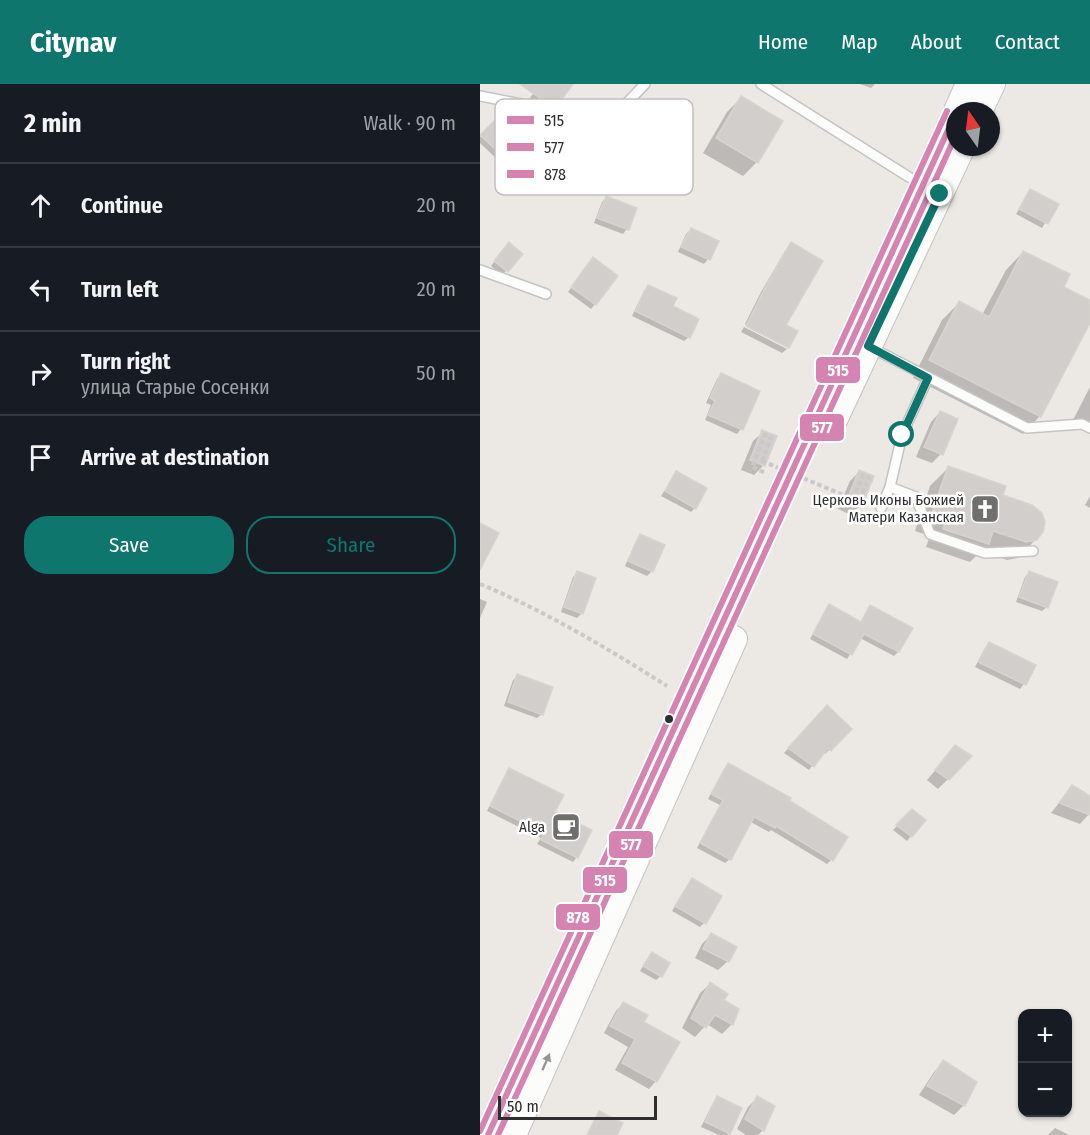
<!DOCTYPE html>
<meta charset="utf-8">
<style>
body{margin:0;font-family:"Fira Sans Condensed",sans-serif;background:#20242c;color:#f1f3f6}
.controls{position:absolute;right:18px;bottom:18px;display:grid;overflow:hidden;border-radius:12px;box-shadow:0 2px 4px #0004}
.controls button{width:54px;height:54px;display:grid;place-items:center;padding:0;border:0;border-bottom:2px solid #363941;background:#171b24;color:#f1f3f6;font:30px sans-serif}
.compass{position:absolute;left:466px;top:18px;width:54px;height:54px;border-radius:50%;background:#171b24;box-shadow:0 2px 4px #0004;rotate:346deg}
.scale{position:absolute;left:18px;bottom:15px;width:159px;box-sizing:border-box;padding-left:6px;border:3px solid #2e2e2e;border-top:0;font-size:16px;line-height:21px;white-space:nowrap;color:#2e2e2e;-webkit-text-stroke:4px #fff;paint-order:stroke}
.stop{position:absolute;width:18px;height:18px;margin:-14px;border:4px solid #0f766e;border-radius:50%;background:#fff}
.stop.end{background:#0f766e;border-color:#fff;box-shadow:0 2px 6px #0008}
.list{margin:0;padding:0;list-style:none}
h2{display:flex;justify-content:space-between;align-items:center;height:78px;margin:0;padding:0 24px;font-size:26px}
h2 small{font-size:20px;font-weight:400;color:#9ea1a6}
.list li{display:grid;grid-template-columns:39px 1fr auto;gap:18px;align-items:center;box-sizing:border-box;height:84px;padding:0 24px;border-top:2px solid #363941}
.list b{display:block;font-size:22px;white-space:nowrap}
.list p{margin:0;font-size:20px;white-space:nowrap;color:#9ea1a6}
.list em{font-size:20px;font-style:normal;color:#9ea1a6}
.actions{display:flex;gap:12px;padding:18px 24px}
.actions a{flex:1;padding:14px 0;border:2px solid #0f766e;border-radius:24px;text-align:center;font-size:21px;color:#0f766e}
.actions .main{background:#0f766e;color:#fff}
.icon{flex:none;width:33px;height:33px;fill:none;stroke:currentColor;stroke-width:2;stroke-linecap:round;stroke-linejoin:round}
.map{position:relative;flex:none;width:610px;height:1051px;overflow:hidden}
header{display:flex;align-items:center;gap:36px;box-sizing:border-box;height:84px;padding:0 30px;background:#0f766e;color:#fff}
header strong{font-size:28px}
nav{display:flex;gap:33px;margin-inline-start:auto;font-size:21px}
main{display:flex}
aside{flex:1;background:#171b24}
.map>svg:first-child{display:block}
.shadow{fill:#0003}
.building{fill:#d1cecb;stroke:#d7d4d0;stroke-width:1.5}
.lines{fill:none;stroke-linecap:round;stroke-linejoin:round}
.lane-casing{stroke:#c5c4c5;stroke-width:12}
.secondary-casing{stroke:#c5c4c5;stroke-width:28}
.path{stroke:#c9c9c8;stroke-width:4;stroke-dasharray:4.5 3;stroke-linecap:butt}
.lane{stroke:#fcfcfb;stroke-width:9}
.secondary{stroke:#fcfcfb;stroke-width:26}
.path-bridge{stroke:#c9c9c8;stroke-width:4;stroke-dasharray:4.5 3;stroke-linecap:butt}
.bus-1-casing{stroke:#fff;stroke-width:10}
.bus-2-casing{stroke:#fff;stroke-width:10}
.bus-3-casing{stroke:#fff;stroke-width:10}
.bus-1{stroke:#d584b1;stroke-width:6}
.bus-2{stroke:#d584b1;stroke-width:6}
.bus-3{stroke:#d584b1;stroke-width:6}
.oneway{fill:#959594}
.route{stroke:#0f766e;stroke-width:8}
.bus-dot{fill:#2e2e2e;stroke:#fff;stroke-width:2}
.labels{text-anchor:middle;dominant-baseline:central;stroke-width:5;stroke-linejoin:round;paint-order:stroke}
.poi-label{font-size:15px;fill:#2e2e2e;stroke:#fff;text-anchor:end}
.key{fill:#fff;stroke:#c0c0c0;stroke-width:1.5}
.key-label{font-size:16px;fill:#2e2e2e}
.line-badge{stroke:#fff;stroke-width:2}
.badge-label{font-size:16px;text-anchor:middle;font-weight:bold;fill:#fff}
</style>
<header>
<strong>Citynav</strong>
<nav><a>Home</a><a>Map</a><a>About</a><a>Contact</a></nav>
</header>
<main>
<aside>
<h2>2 min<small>Walk · 90 m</small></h2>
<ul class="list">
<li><svg class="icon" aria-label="ahead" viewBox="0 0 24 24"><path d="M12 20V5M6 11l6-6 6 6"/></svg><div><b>Continue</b></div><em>20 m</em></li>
<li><svg class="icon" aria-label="left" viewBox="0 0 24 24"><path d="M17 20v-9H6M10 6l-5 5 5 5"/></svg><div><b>Turn left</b></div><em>20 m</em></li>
<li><svg class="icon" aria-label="right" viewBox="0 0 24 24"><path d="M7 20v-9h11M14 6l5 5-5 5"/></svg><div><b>Turn right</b><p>улица Старые Сосенки</p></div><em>50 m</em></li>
<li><svg class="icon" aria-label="arrive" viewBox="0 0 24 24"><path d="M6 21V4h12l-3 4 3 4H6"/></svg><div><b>Arrive at destination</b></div></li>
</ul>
<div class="actions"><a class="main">Save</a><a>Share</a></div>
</aside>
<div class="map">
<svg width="610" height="1051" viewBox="0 0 610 1051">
<rect width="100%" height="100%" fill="#ece8e4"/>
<g class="shadow">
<polygon points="60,0 91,0 69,29 50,14"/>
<polygon points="380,0 395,0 391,4"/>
<polygon points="261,14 277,78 263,92 223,69 247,28"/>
<polygon points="14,39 26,50 46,57 23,81 0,59 0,53"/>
<polygon points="550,107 577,120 562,144 536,130"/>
<polygon points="126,114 155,125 147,145 143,150 114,139 122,118"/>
<polygon points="211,145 228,175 224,180 198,168 206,150"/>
<polygon points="311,160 304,242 308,262 265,240 281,208 305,167"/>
<polygon points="24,165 41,170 22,191 11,182"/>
<polygon points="543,168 582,204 560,332 543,350 433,294 462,236 479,219 502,231 526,186"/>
<polygon points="109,180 115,220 111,225 88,208"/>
<polygon points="168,202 191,223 209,253 204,257 152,232 164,207"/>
<polygon points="264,243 307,265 302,269 261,248"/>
<polygon points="241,291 279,308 261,345 257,350 225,336 231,321 226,319 237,295"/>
<polygon points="610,303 610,350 591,340"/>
<polygon points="460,328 461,370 452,379 436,373 451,338"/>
<polygon points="283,348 284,381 274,391 261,386 273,357"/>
<polygon points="468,384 521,412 556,455 538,474 527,476 501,467 490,478 446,463 450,452 435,447 450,402"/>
<polygon points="379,388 380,421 371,431 358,425 370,397"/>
<polygon points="196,389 215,424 211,428 181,412"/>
<polygon points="610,412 610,424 605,421"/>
<polygon points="160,452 172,487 167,492 145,482 156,457"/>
<polygon points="98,489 102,529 97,534 81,528 93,493"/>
<polygon points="549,489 567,523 562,527 536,518 545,493"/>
<polygon points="0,515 7,518 0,534"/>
<polygon points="349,522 380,539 390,523 418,568 414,572 380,554 367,575 330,555 345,527"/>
<polygon points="509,559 554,582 544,600 540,605 495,583 505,564"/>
<polygon points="38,592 62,630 57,634 24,622 33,596"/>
<polygon points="347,623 370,645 345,670 343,668 329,686 304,669"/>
<polygon points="476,662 468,695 458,705 447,696"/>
<polygon points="248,681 366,753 351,776 347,780 291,746 289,748 269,737 250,775 245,779 217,764 240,721 228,715 244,685"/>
<polygon points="30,686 97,773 93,778 57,760 61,754 7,727 25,691"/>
<polygon points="592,703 610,729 600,740 571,729"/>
<polygon points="432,727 431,752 427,757 413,746"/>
<polygon points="212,796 224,839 220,843 192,827"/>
<polygon points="231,851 248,877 238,886 215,874 222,860"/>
<polygon points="168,875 181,892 176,896 160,887"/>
<polygon points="230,900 242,916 252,940 242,950 227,940 215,953 202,944 220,909"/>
<polygon points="144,919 162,939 197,959 176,997 169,1005 135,986 148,963 124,949 136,927"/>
<polygon points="463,978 484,1021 474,1031 439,1011 454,988"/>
<polygon points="237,1014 249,1049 247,1051 239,1051 221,1043 233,1019"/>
<polygon points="277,1014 294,1023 283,1046 278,1051 266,1051 257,1045 268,1023"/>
<polygon points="575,1044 589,1051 568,1051"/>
</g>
<g class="building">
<polygon points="40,0 93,0 75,25"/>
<polygon points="261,12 303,37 278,79 236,54"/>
<polygon points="14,37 26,48 32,42 48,57 29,78 0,51"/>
<polygon points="550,105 579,120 568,140 539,125"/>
<polygon points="126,112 157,124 149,146 117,134"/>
<polygon points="211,144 239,157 230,176 201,163"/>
<polygon points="29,158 43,170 28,188 14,177"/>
<polygon points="311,158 343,177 306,241 318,247 309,264 266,242 287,200"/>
<polygon points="543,167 590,190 584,203 610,216 610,239 561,333 449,276 479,217 509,233"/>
<polygon points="113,173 138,192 116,221 91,203"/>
<polygon points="168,201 197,214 193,222 219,235 210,254 155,227"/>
<polygon points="241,289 280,307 263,346 228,331 235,317 230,314"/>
<polygon points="460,327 478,335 463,371 444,363"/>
<polygon points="282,346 297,352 285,382 270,376"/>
<polygon points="468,382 526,402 523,411 552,421 562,429 565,438 563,448 557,456 546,458 513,447 509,460 463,445 467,434 452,429"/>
<polygon points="379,386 394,392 382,422 367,416"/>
<polygon points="196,387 227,404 216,425 185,407"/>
<polygon points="0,439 19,449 0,486"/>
<polygon points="160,450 185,461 173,488 148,477"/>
<polygon points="97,487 116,494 103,530 84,523"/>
<polygon points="549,487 578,498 568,524 539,513"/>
<polygon points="349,520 381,538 390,521 433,544 419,568 384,550 372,571 333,550"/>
<polygon points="509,558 556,581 546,601 498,578"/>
<polygon points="37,590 73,603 63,631 28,618"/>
<polygon points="347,621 372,645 351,667 348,664 334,683 308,664"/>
<polygon points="475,661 492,672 469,696 455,686"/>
<polygon points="248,679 311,714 310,717 368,753 353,777 296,742 295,744 274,733 251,776 220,759 243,716 231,710"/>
<polygon points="29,684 84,711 75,728 112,746 98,774 61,756 64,749 10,722"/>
<polygon points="592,701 610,712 610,731 579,719"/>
<polygon points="432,725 446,736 432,753 416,741"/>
<polygon points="212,794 242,812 226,840 195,822"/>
<polygon points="231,849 257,863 249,878 223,865"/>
<polygon points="172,868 190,879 182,893 163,882"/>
<polygon points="230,898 248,910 244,916 259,925 253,941 235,931 226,944 211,934"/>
<polygon points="143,918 168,931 164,938 200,958 177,998 142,979 155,955 130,942"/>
<polygon points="463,976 497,998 485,1022 447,1002"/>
<polygon points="237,1012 262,1024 250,1050 225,1038"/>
<polygon points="277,1012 295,1022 284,1047 265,1035"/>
<polygon points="119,1027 143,1039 137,1051 107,1051"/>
</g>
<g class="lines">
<g class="lane-casing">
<g id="lane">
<polyline points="281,0 440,100"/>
<polyline points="0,12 41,20 83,47 100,53 121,46 165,0"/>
<polyline points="0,186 66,210"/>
<polyline points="390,263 547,344 602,340 610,344"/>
<polyline points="410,403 436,413 450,450 505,469 553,467"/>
<polyline points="401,424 410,403 422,351 448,294"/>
</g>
</g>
<g class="secondary-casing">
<g id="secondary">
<polyline points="477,27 489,0"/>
<polyline points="499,27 512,0"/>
<polyline points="355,334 482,63"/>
<polyline points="8,1051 475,31"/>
<polyline points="33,1051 254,555"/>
</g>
</g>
<g class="path">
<polyline points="282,377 291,353 285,351 272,383 286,389"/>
<polyline points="373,415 383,391 389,394 375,427 390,433"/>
<path d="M0,500C65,527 127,564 187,602"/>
</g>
<use href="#lane" class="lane"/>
<use href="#secondary" class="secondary"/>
<polyline class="path-bridge" points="282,377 373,415"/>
<g class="bus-1-casing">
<polyline id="bus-1" points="8,1051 475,31"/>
</g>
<g class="bus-2-casing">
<polyline id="bus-2" points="18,1051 475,53"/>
</g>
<g class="bus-3-casing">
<polyline id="bus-3" points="0,1047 467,27"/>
</g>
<use href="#bus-1" class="bus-1"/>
<use href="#bus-2" class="bus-2"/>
<use href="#bus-3" class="bus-3"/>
</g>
<defs><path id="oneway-solid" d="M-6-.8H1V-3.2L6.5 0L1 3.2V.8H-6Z" transform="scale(1.5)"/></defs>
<use class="oneway" href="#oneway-solid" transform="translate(66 978) rotate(-66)"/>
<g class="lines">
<polyline class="route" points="422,351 448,294 388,262 460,110"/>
</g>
<defs>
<g id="church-square" transform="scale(1.5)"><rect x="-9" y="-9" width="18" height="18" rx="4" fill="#706f6e" stroke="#fff"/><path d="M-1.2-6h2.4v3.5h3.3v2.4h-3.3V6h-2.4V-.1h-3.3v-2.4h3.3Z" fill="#fff"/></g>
<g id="cafe-square" transform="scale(1.5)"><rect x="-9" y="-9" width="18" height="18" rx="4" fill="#706f6e" stroke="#fff"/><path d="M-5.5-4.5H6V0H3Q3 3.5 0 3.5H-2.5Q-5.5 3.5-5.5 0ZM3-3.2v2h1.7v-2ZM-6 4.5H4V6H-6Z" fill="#fff"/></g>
</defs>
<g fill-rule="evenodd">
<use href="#church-square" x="505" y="425"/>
<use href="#cafe-square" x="86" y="743"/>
</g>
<circle class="bus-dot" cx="189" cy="635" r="5"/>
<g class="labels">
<g class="poi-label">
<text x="484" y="416">Церковь Иконы Божией<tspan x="484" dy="17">Матери Казанская</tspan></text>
<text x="65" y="743">Alga</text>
</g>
</g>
<rect x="15" y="15" width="198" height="96" rx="9" class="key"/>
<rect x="27" y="32" width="27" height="8" fill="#d584b1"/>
<rect x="27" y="59" width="27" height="8" fill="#d584b1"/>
<rect x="27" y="86" width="27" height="8" fill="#d584b1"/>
<g class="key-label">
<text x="64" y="42">515</text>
<text x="64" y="69">577</text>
<text x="64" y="96">878</text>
</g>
<g class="line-badge">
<rect x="335" y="272" width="46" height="28" rx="6" fill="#d584b1"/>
<rect x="319" y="329" width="46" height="29" rx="6" fill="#d584b1"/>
<rect x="128" y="746" width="46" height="29" rx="6" fill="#d584b1"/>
<rect x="102" y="782" width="46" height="28" rx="6" fill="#d584b1"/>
<rect x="75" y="819" width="46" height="28" rx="6" fill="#d584b1"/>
</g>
<g class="badge-label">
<text x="358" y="292">515</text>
<text x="342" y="349">577</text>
<text x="151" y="766">577</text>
<text x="125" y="802">515</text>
<text x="98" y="839">878</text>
</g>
</svg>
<div class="controls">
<button>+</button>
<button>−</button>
</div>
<svg class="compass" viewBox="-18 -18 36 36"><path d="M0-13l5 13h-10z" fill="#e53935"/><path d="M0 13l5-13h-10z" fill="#9ea1a6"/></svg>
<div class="scale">50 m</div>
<div class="stop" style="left:422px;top:351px"></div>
<div class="stop end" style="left:460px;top:110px"></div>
</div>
</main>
